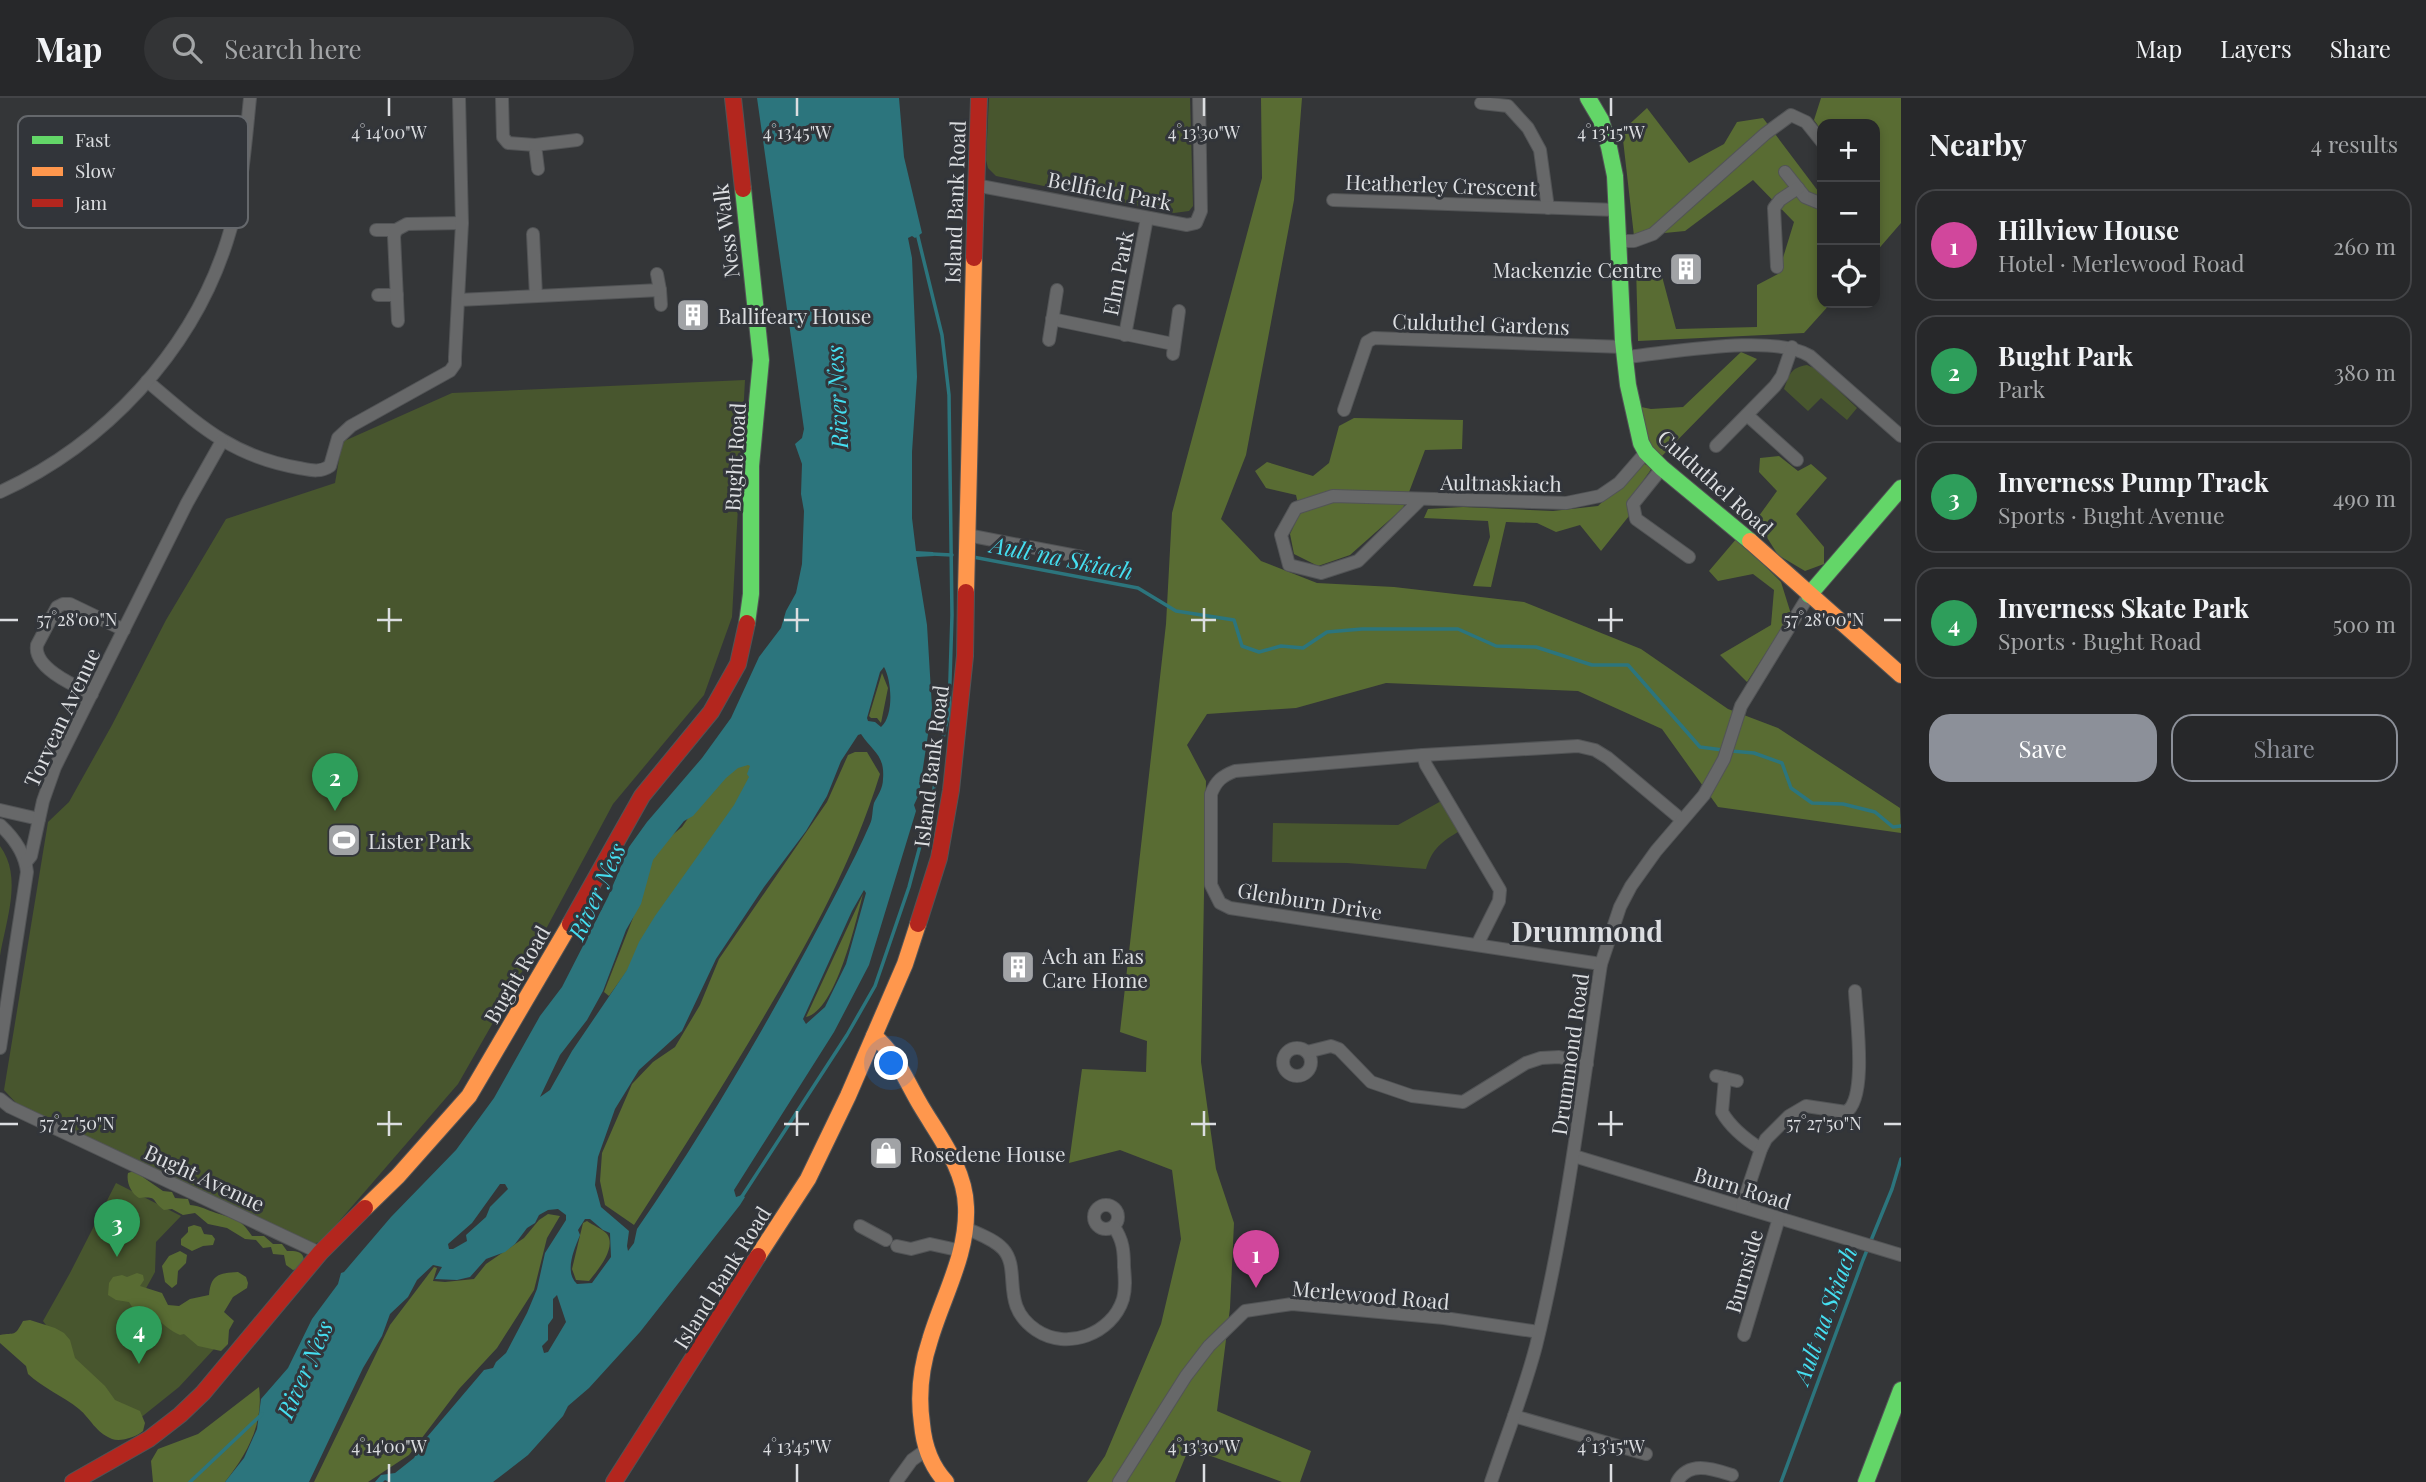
<!DOCTYPE html>
<meta charset="utf-8">
<style>
body{margin:0;font-family:"Playfair Display",serif;background:#333436;color:#f1f3f6}
.controls{position:absolute;right:21px;top:21px;display:grid;overflow:hidden;border-radius:14px;box-shadow:0 4px 10px #0003}
.controls button{width:63px;height:63px;display:grid;place-items:center;padding:0;border:0;border-bottom:2px solid #434447;background:#27282a;color:#f1f3f6;font:35px sans-serif}
.you{position:absolute;left:892px;top:966px;width:24px;height:24px;margin:-18px;border:5px solid #fff;border-radius:50%;background:#1a73e8;box-shadow:0 0 0 10px #1a73e833}
.badge{display:grid;place-items:center;width:46px;height:46px;border-radius:50%;background:#8c9099;color:#fff;font-size:23px;font-weight:700}
.pin{position:absolute;translate:-50% -58px;filter:drop-shadow(0 2px 4px #0008)}
.pin::after{content:'';position:absolute;top:37px;width:24px;height:21px;background:inherit;clip-path:polygon(0 0,100% 0,50% 100%)}
.list{margin:0;padding:0;list-style:none}
h2{display:flex;justify-content:space-between;align-items:center;height:91px;margin:0;padding:0 28px;font-size:30px}
h2 small{font-size:23px;font-weight:400;color:#a4a6a8}
.list li{display:grid;grid-template-columns:46px 1fr auto;gap:21px;align-items:center;box-sizing:border-box;height:112px;margin:0 14px 14px;padding:0 14px;border:2px solid #434447;border-radius:21px}
.list b{display:block;font-size:26px;white-space:nowrap}
.list p{margin:0;font-size:23px;white-space:nowrap;color:#a4a6a8}
.list em{font-size:23px;font-style:normal;color:#a4a6a8}
.actions{display:flex;gap:14px;padding:21px 28px}
.actions a{flex:1;padding:16px 0;border:2px solid #8c9099;border-radius:21px;text-align:center;font-size:24px;color:#8c9099}
.actions .main{background:#8c9099;color:#fff}
.icon{flex:none;width:38px;height:38px;fill:none;stroke:currentColor;stroke-width:2;stroke-linecap:round;stroke-linejoin:round}
.map{position:relative;flex:none;width:1901px;height:1384px;overflow:hidden}
header{display:flex;align-items:center;gap:42px;box-sizing:border-box;height:98px;padding:0 35px;background:#27282a;border-bottom:2px solid #434447}
header strong{font-size:33px}
nav{display:flex;gap:38px;margin-inline-start:auto;font-size:24px}
.search{width:490px;height:63px;background:#333436;display:flex;align-items:center;gap:18px;box-sizing:border-box;padding:0 24px;border-radius:38px;color:#a4a6a8;font-size:26px}
main{display:flex}
aside{flex:1;background:#27282a}
.map>svg:first-child{display:block}
.green{fill:#48562e}
.forest{fill:#596c33}
.water{fill:#2c757d;fill-rule:evenodd}
.lines{fill:none;stroke-linecap:round;stroke-linejoin:round}
.stream{stroke:#2c757d;stroke-width:3.5}
.street-casing{stroke:#525456;stroke-width:14}
.fast-casing{stroke:#525456;stroke-width:18}
.slow-casing{stroke:#525456;stroke-width:18}
.jam-casing{stroke:#525456;stroke-width:18}
.street{stroke:#676869;stroke-width:12}
.fast{stroke:#63d668;stroke-width:16}
.slow{stroke:#ff974d;stroke-width:16}
.jam{stroke:#b3261e;stroke-width:16}
.ticks{fill:none;stroke:#dcdee1;stroke-width:2.5}
.labels{text-anchor:middle;dominant-baseline:central;stroke-width:6;stroke-linejoin:round;paint-order:stroke}
.street-label{font-size:21px;fill:#dcdee1;stroke:#32353a}
.poi-label{font-size:21px;fill:#dcdee1;stroke:#32353a;text-anchor:start}
.water-label{font-size:23px;font-style:italic;fill:#45def0;stroke:#32353a}
.district-label{font-size:28px;font-weight:bold;fill:#dcdee1;stroke:#32353a}
.key{fill:#32353a;stroke:#65686c;stroke-width:2}
.key-label{font-size:19px;fill:#dcdee1}
.ticks-label{font-size:18px;text-anchor:middle;fill:#dcdee1;stroke:#32353a;stroke-width:6;stroke-linejoin:round;paint-order:stroke}
</style>
<header>
<strong>Map</strong>
<div class="search"><svg class="icon" aria-label="search" viewBox="0 0 24 24"><circle cx="10" cy="10" r="6"/><path d="M15 15l6 6"/></svg>Search here</div>
<nav><a>Map</a><a>Layers</a><a>Share</a></nav>
</header>
<main>
<div class="map">
<svg width="1901" height="1384" viewBox="0 0 1901 1384">
<rect width="100%" height="100%" fill="#343638"/>
<g class="green">
<polygon points="989,0 1190,0 1193,108 1189,113 1174,115 996,78 988,70 986,62"/>
<path d="M1807,267L1816,271L1857,310L1847,322L1821,300L1808,313L1784,291C1790,276 1790,270 1807,267Z"/>
<polygon points="745,282 732,519 704,597 613,706 539,844 458,986 322,1143 313,1146 18,1007 4,992 48,724 69,704 112,627 166,522 226,421 335,385 342,344 452,295"/>
<path d="M1443,702L1460,733C1442,743 1432,751 1426,771L1347,765L1272,764L1273,725L1398,727Z"/>
<path d="M0,748C23,779 6,822 0,858Z"/>
<polygon points="116,1085 181,1118 156,1144 155,1174 138,1205 214,1251 179,1289 134,1325 69,1259 43,1223 70,1175"/>
</g>
<g class="forest">
<polygon points="1261,0 1302,0 1294,102 1246,357 1221,421 1261,463 1317,485 1394,489 1524,504 1641,551 1728,611 1778,630 1900,710 1901,735 1718,709 1662,631 1578,593 1386,585 1296,610 1207,616 1187,647 1206,683 1201,964 1216,1071 1234,1125 1230,1210 1217,1313 1311,1353 1300,1384 1282,1384 1189,1350 1175,1384 1087,1384 1105,1358 1161,1226 1181,1141 1172,1072 1120,1052 1069,1065 1082,971 1146,974 1147,943 1120,934 1166,526 1172,415 1262,80"/>
<polygon points="1821,0 1901,0 1901,125 1875,155 1875,26 1822,26 1822,33 1814,22"/>
<polygon points="1647,10 1689,65 1724,46 1737,24 1763,20 1818,93 1822,91 1822,205 1831,205 1804,235 1638,243 1636,168 1659,167 1676,231 1757,229 1757,187 1778,176 1794,124 1753,82 1685,133 1634,138 1622,33"/>
<polygon points="1741,254 1757,261 1660,360 1643,336 1641,309 1651,311 1683,309"/>
<polygon points="1354,320 1463,322 1462,351 1425,352 1403,410 1350,457 1318,468 1294,456 1290,436 1300,415 1296,397 1266,390 1255,373 1267,364 1313,378 1329,365 1339,328"/>
<polygon points="1779,358 1798,373 1811,366 1827,380 1796,416 1824,449 1824,466 1805,473 1778,457 1756,422 1777,393 1759,374 1760,360"/>
<polygon points="1643,365 1652,370 1628,404 1629,418 1601,453 1580,427 1556,434 1537,425 1506,424 1491,489 1473,488 1490,439 1488,423 1424,420 1428,411 1463,409 1553,413 1598,408"/>
<polygon points="1737,440 1781,484 1791,516 1747,584 1720,557 1771,527 1774,492 1753,476 1718,483 1709,473"/>
<polygon points="882,575 888,590 881,625 877,620 871,620 869,618"/>
<path d="M855,654H867L880,676C853,763 812,838 766,915C724,987 679,1057 634,1127L605,1107L600,1083L602,1055L632,986L653,964L675,949L700,907L719,861L827,704L848,657Z"/>
<polygon points="739,663 753,667 751,690 715,749 609,898 604,894 638,807 642,775 660,747 682,729 693,713"/>
<path d="M863,796C856,823 836,913 806,919Z"/>
<path d="M134,1073L163,1093L172,1094L175,1100L188,1101L190,1107C201,1108 207,1112 216,1115C235,1121 241,1121 252,1138H264L273,1146H282L287,1153C294,1153 303,1152 304,1162L297,1171L293,1172L286,1167L284,1157L273,1156L271,1149L263,1150L256,1142L245,1141L227,1130L208,1126L195,1115L183,1117L172,1111L164,1112C150,1102 159,1098 139,1100C131,1095 126,1084 128,1075Z"/>
<polygon points="548,1116 560,1118 547,1140 534,1192 497,1250 459,1291 409,1357 368,1384 314,1384 390,1227 434,1169 437,1170 433,1183 445,1184 474,1181 486,1166 524,1140 539,1122"/>
<path d="M587,1123C592,1127 603,1131 607,1136C617,1150 597,1173 589,1183L576,1182L572,1171L583,1125Z"/>
<polygon points="194,1127 201,1129 204,1136 212,1137 215,1141 213,1147 203,1148 192,1153 181,1147 181,1141 188,1134 188,1129"/>
<polygon points="180,1153 187,1157 186,1165 178,1173 177,1186 172,1190 165,1184 162,1168 169,1158"/>
<path d="M238,1174L246,1179L248,1185L247,1190L233,1199L224,1214L234,1223L229,1232L228,1246L221,1253L198,1248L184,1236L180,1237C160,1228 156,1213 134,1212L129,1204L116,1202L108,1197L109,1185L113,1179L122,1177L127,1179L137,1175L143,1177L144,1182L140,1188L162,1195L168,1207L179,1208L190,1201L209,1197C211,1177 218,1175 238,1174Z"/>
<path d="M30,1222L55,1230L64,1235L70,1242L75,1260L105,1288L115,1302L140,1313L145,1325L143,1333C136,1339 121,1344 112,1341C95,1334 91,1321 79,1311C63,1298 43,1290 28,1276L26,1268L0,1245V1237C15,1234 14,1240 23,1223Z"/>
<path d="M259,1289C264,1326 247,1356 225,1384H153L151,1363L158,1351L198,1336Z"/>
</g>
<path class="water" d="M757,0H899L904,59L922,135L915,140L912,138L908,140L912,160L917,279L912,354V420L916,453L933,454L934,458L916,459L927,527L932,610L919,696L914,707L916,713L869,867L834,934L734,1092L736,1099L742,1097L745,1099L740,1107L640,1234L589,1290L568,1308L563,1318L528,1357L493,1384H389L385,1382L383,1384H375L381,1377L395,1375L414,1360L422,1345L484,1272L493,1270L496,1264L506,1255L527,1215L537,1191L545,1155L566,1122V1117L558,1111L548,1112L539,1117L535,1125L527,1130L515,1146L505,1154L486,1161L470,1179L457,1182L435,1181L442,1169L433,1167L417,1182L408,1199L390,1216L382,1238L363,1270L309,1384H225L244,1360L257,1331L261,1301L288,1270L312,1221L338,1186L341,1175L344,1174L391,1119L456,1052L494,1000L540,918L562,889L608,799L629,749L647,724L702,660L731,620L759,559L781,530L786,513L796,495L802,466L804,413L801,396L802,366L795,346L802,340L804,331ZM884,569C892,583 894,618 881,629L875,624L868,623L867,620L880,574ZM861,636C873,654 885,657 883,681C883,690 878,697 874,705C872,712 873,720 870,726C861,747 850,768 840,788C779,906 713,1021 637,1131L634,1145L628,1153L627,1148L629,1133L601,1109L595,1087L598,1059L615,1011L639,972L682,933L716,861L764,789L806,733L827,698L841,663L858,637ZM748,667L750,668L747,676L749,679L734,707L655,818L639,844L627,872L572,953L550,992L540,999L560,957L587,922L603,893L626,832L641,806L653,762L684,723L693,718L726,680L738,670ZM864,792L866,795L846,866L825,909L806,926L803,921L852,813ZM500,1086H505L508,1091L490,1109L486,1119L466,1137L467,1143L453,1151H449L448,1146L472,1125ZM585,1121H590L603,1132L610,1135L611,1159L592,1185L577,1186C564,1174 574,1152 580,1137L578,1132ZM557,1197L566,1224L548,1254L544,1255L542,1248L548,1242V1227L553,1220V1201Z"/>
<g class="lines">
<g class="stream">
<polyline points="932,456 952,457"/>
<polyline points="973,459 1138,490 1176,513 1234,522 1242,548 1259,554 1281,548 1303,550 1327,534 1362,531 1458,531 1496,548 1536,549 1592,567 1628,567 1700,649 1723,652"/>
<polyline points="1731,653 1754,655 1782,665 1791,690 1812,705 1843,706 1875,714 1893,729 1901,728"/>
<polyline points="741,1100 847,937 875,888 909,789 932,703 940,653 949,614 952,517 949,297 942,237 917,135"/>
<polyline points="190,1384 262,1316"/>
<polyline points="1781,1384 1863,1162 1892,1091 1901,1061"/>
</g>
<g class="street-casing">
<g id="street">
<polyline points="502,0 503,39 508,45 535,47 538,71"/>
<polyline points="1481,5 1508,8 1528,30 1540,52 1548,110"/>
<polyline points="535,47 577,42"/>
<polyline points="1785,74 1805,99 1822,106"/>
<polyline points="975,87 1187,127 1196,125 1201,113 1199,0"/>
<polyline points="1333,102 1617,112"/>
<polyline points="376,132 396,132"/>
<polyline points="533,136 536,198"/>
<polyline points="1618,143 1634,143 1653,136 1765,36 1791,17 1806,24 1822,44"/>
<polyline points="1777,169 1774,110 1780,102 1798,90"/>
<polyline points="660,192 661,207"/>
<polyline points="378,197 397,197"/>
<polyline points="458,202 660,192 657,176"/>
<polyline points="1052,221 1173,246"/>
<polyline points="398,223 394,138 396,132 407,126 462,125"/>
<polyline points="1125,237 1147,120"/>
<polyline points="1049,242 1057,192"/>
<polyline points="1173,256 1179,213"/>
<path d="M1626,259C1670,255 1774,235 1810,258L1901,338"/>
<path d="M147,283C198,326 230,358 299,370C310,372 320,375 330,368L338,340L351,328L450,273L455,266V259L462,125L459,0"/>
<polyline points="1344,312 1367,244 1374,240 1624,249"/>
<polyline points="1747,317 1797,362"/>
<polyline points="1716,348 1775,288 1782,278 1792,249"/>
<polyline points="1662,370 1633,406 1636,421 1689,459"/>
<path d="M0,394C105,346 192,253 227,143C242,97 245,48 250,0"/>
<polyline points="1421,401 1358,463 1321,475 1289,467 1281,437 1296,410 1333,398 1566,405 1600,398 1619,385 1646,354"/>
<polyline points="967,437 1082,459"/>
<path d="M92,596C75,588 33,570 37,547L57,509L63,506H70L124,532"/>
<polyline points="1423,657 1426,667 1500,792 1499,803 1477,847"/>
<polyline points="0,712 39,721"/>
<path d="M0,727C14,740 25,755 27,774L0,950"/>
<polyline points="26,764 31,758 43,703 55,669 187,405 222,343"/>
<path d="M1601,866L1230,810L1220,805L1211,787V696C1216,683 1222,678 1235,673L1423,657L1578,648L1595,652L1608,660L1682,722"/>
<circle cx="1297" cy="964" r="14"/>
<polyline points="1307,954 1331,948 1339,951 1371,984 1412,998 1463,1004 1526,965 1541,960 1559,959 1587,966"/>
<polyline points="1716,978 1737,983"/>
<path d="M1725,980L1722,1014C1731,1030 1745,1041 1761,1051"/>
<polyline points="0,1001 10,1009 320,1155"/>
<polyline points="1574,1058 1901,1157"/>
<circle cx="1106" cy="1119" r="12"/>
<path d="M1742,1108L1761,1051L1766,1041L1789,1018L1806,1008L1846,1014C1868,1001 1856,917 1855,893"/>
<polyline points="860,1128 886,1142"/>
<path d="M966,1130C978,1136 994,1141 1003,1151C1022,1172 999,1207 1036,1232C1067,1253 1112,1236 1123,1201C1126,1190 1125,1180 1124,1169C1124,1153 1123,1142 1114,1129"/>
<polyline points="897,1148 911,1151 930,1146 962,1153"/>
<polyline points="1744,1237 1779,1120"/>
<polyline points="1514,1318 1646,1356"/>
<polyline points="896,1384 912,1362 926,1352"/>
<polyline points="1119,1384 1186,1278 1209,1248 1245,1213 1292,1206 1444,1220 1539,1234"/>
<path d="M1491,1384C1506,1339 1524,1294 1536,1248C1567,1122 1582,993 1601,866L1620,809L1631,788L1656,753L1704,697L1724,661L1741,608L1809,497"/>
<path d="M1677,1384C1689,1362 1713,1371 1732,1377"/>
</g>
</g>
<g class="fast-casing">
<g id="fast">
<polyline points="1588,0 1601,22 1609,49 1615,78 1623,243 1628,287 1641,345 1646,354 1662,370 1750,443"/>
<polyline points="743,91 761,262 751,368 751,496 747,525"/>
<polyline points="1809,497 1901,390"/>
<polyline points="1866,1384 1901,1292"/>
</g>
</g>
<g class="slow-casing">
<g id="slow">
<polyline points="1750,443 1901,577"/>
<polyline points="966,494 974,160"/>
<path d="M874,938C897,957 906,983 921,1008C940,1040 965,1071 966,1109C968,1156 943,1198 930,1242C921,1269 918,1298 922,1326C924,1348 931,1368 946,1384"/>
<polyline points="365,1110 398,1078 469,998 570,826"/>
<polyline points="758,1158 808,1081 848,998 905,866 918,826"/>
</g>
</g>
<g class="jam-casing">
<g id="jam">
<polyline points="733,0 743,91"/>
<polyline points="974,160 979,0"/>
<polyline points="570,826 642,698 711,614 738,566 747,525"/>
<polyline points="918,826 939,760 951,692 965,558 966,494"/>
<polyline points="73,1384 149,1341 180,1317 203,1295 320,1155 365,1110"/>
<polyline points="614,1384 758,1158"/>
</g>
</g>
<use href="#street" class="street"/>
<use href="#fast" class="fast"/>
<use href="#slow" class="slow"/>
<use href="#jam" class="jam"/>
</g>
<path class="ticks" d="M389,0V18M797,0V18M1204,0V18M1611,0V18M389,510V534M797,510V534M1204,510V534M1611,510V534M0,522H18M377,522H402M784,522H809M1191,522H1216M1598,522H1623M1884,522H1901M389,1013V1038M797,1013V1038M1204,1013V1038M1611,1013V1038M0,1026H18M377,1026H402M784,1026H809M1191,1026H1216M1598,1026H1623M1884,1026H1901M389,1366V1384M797,1366V1384M1204,1366V1384M1611,1366V1384"/>
<defs>
<g id="building-square" transform="scale(1.75)"><rect x="-9" y="-9" width="18" height="18" rx="4" fill="#a1a3a6" stroke="#32353a"/><path d="M-4-6H4V6H1V3H-1V6H-4ZM-2.5-4.3h1.7v1.8h-1.7ZM.8-4.3h1.7v1.8H.8ZM-2.5-1h1.7V.8h-1.7ZM.8-1h1.7V.8H.8Z" fill="#fff"/></g>
<g id="stadium-square" transform="scale(1.75)"><rect x="-9" y="-9" width="18" height="18" rx="4" fill="#a1a3a6" stroke="#32353a"/><path d="M0-5a6.5 5 0 1 0 0 10a6.5 5 0 1 0 0-10ZM-3.5-1.8h7v3.6h-7Z" fill="#fff"/></g>
<g id="shop-square" transform="scale(1.75)"><rect x="-9" y="-9" width="18" height="18" rx="4" fill="#a1a3a6" stroke="#32353a"/><path d="M-5-2.5h2.3a2.7 3.5 0 0 1 5.4 0H5L5.5 6h-11ZM-1.5-2.5h3a1.5 2.3 0 0 0-3 0Z" fill="#fff"/></g>
</defs>
<g fill-rule="evenodd">
<use href="#building-square" x="1686" y="171"/>
<use href="#building-square" x="693" y="217"/>
<use href="#stadium-square" x="344" y="742"/>
<use href="#building-square" x="1018" y="869"/>
<use href="#shop-square" x="886" y="1055"/>
</g>
<g class="labels">
<g class="street-label">
<text transform="translate(1441 86) rotate(2)">Heatherley Crescent</text>
<text transform="translate(1110 92) rotate(11)">Bellfield Park</text>
<text transform="translate(954 104) rotate(-88)">Island Bank Road</text>
<text transform="translate(725 133) rotate(-97)">Ness Walk</text>
<text transform="translate(1117 175) rotate(-79)">Elm Park</text>
<text transform="translate(1481 225) rotate(2)">Culduthel Gardens</text>
<text transform="translate(734 359) rotate(-87)">Bught Road</text>
<text transform="translate(1501 384) rotate(1)">Aultnaskiach</text>
<text transform="translate(1716 384) rotate(42)">Culduthel Road</text>
<text transform="translate(61 619) rotate(-65)">Torvean Avenue</text>
<text transform="translate(930 668) rotate(-83)">Island Bank Road</text>
<text transform="translate(1310 802) rotate(9)">Glenburn Drive</text>
<text transform="translate(516 876) rotate(-60)">Bught Road</text>
<text transform="translate(1569 956) rotate(-82)">Drummond Road</text>
<text transform="translate(205 1079) rotate(25)">Bught Avenue</text>
<text transform="translate(1743 1089) rotate(17)">Burn Road</text>
<text transform="translate(1743 1173) rotate(-74)">Burnside</text>
<text transform="translate(721 1179) rotate(-58)">Island Bank Road</text>
<text transform="translate(1371 1196) rotate(5)">Merlewood Road</text>
</g>
<g class="poi-label">
<text x="1662" y="171" text-anchor="end">Mackenzie Centre</text>
<text x="718" y="217">Ballifeary House</text>
<text x="368" y="742">Lister Park</text>
<text x="1042" y="857">Ach an Eas<tspan x="1042" dy="24">Care Home</tspan></text>
<text x="910" y="1055">Rosedene House</text>
</g>
<g class="water-label">
<text transform="translate(836 299) rotate(-93)">River Ness</text>
<text transform="translate(1062 459) rotate(11)">Ault na Skiach</text>
<text transform="translate(596 793) rotate(-65)">River Ness</text>
<text transform="translate(1824 1217) rotate(-70)">Ault na Skiach</text>
<text transform="translate(304 1271) rotate(-66)">River Ness</text>
</g>
<g class="district-label">
<text x="1587" y="832">Drummond</text>
</g>
</g>
<rect x="18" y="18" width="230" height="112" rx="10" class="key"/>
<rect x="32" y="38" width="31" height="8" fill="#63d668"/>
<rect x="32" y="69" width="31" height="9" fill="#ff974d"/>
<rect x="32" y="101" width="31" height="8" fill="#b3261e"/>
<g class="key-label">
<text x="75" y="49">Fast</text>
<text x="75" y="80">Slow</text>
<text x="75" y="112">Jam</text>
</g>
<g class="ticks-label">
<text x="389" y="41">4°14'00"W</text>
<text x="797" y="41">4°13'45"W</text>
<text x="1204" y="41">4°13'30"W</text>
<text x="1611" y="41">4°13'15"W</text>
<text x="77" y="528">57°28'00"N</text>
<text x="1824" y="528">57°28'00"N</text>
<text x="77" y="1032">57°27'50"N</text>
<text x="1824" y="1032">57°27'50"N</text>
<text x="389" y="1355">4°14'00"W</text>
<text x="797" y="1355">4°13'45"W</text>
<text x="1204" y="1355">4°13'30"W</text>
<text x="1611" y="1355">4°13'15"W</text>
</g>
</svg>
<div class="controls">
<button>+</button>
<button>−</button>
<button><svg class="icon" aria-label="locate" viewBox="0 0 24 24"><circle cx="12" cy="12" r="6"/><path d="M12 2v4M12 18v4M2 12h4M18 12h4"/></svg></button>
</div>
<div class="you"></div>
<div class="pin badge" style="left:1256px;top:1190px;background:#d1479c">1</div>
<div class="pin badge" style="left:335px;top:713px;background:#2e9e5b">2</div>
<div class="pin badge" style="left:117px;top:1159px;background:#2e9e5b">3</div>
<div class="pin badge" style="left:139px;top:1266px;background:#2e9e5b">4</div>
</div>
<aside>
<h2>Nearby<small>4 results</small></h2>
<ul class="list">
<li><span class="badge" style="background:#d1479c">1</span><div><b>Hillview House</b><p>Hotel · Merlewood Road</p></div><em>260 m</em></li>
<li><span class="badge" style="background:#2e9e5b">2</span><div><b>Bught Park</b><p>Park</p></div><em>380 m</em></li>
<li><span class="badge" style="background:#2e9e5b">3</span><div><b>Inverness Pump Track</b><p>Sports · Bught Avenue</p></div><em>490 m</em></li>
<li><span class="badge" style="background:#2e9e5b">4</span><div><b>Inverness Skate Park</b><p>Sports · Bught Road</p></div><em>500 m</em></li>
</ul>
<div class="actions"><a class="main">Save</a><a>Share</a></div>
</aside>
</main>
